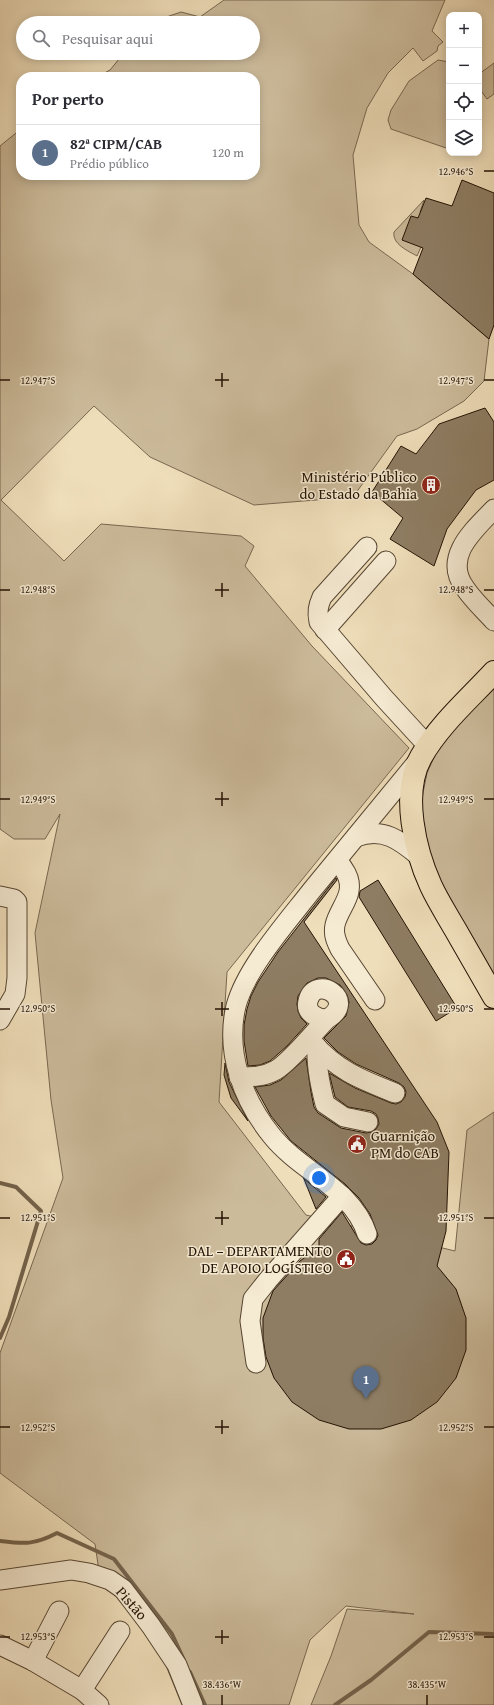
<!DOCTYPE html>
<html lang="pt">
<meta charset="utf-8">
<style>
body{margin:0;font-family:"Gentium Book Plus",serif;background:#f7f7f7;color:#2b2b33}
.controls{position:absolute;right:12px;top:12px;display:grid;overflow:hidden;border-radius:8px;box-shadow:0 2px 10px #0003}
.controls button{width:36px;height:36px;display:grid;place-items:center;padding:0;border:0;border-bottom:1px solid #e1e1e2;background:#fff;color:#2b2b33;font:20px sans-serif}
.you{position:absolute;left:319px;top:1178px;width:14px;height:14px;margin:-10px;border:3px solid #fff;border-radius:50%;background:#1a73e8;box-shadow:0 0 0 6px #1a73e833}
.badge{display:grid;place-items:center;width:26px;height:26px;border-radius:50%;background:#8f2418;color:#fff;font-size:13px;font-weight:700}
.pin{position:absolute;translate:-50% -33px;filter:drop-shadow(0 1px 2px #0008)}
.pin::after{content:'';position:absolute;top:21px;width:14px;height:12px;background:inherit;clip-path:polygon(0 0,100% 0,50% 100%)}
.list{margin:0;padding:0;list-style:none}
h2{display:flex;justify-content:space-between;align-items:center;height:52px;margin:0;padding:0 16px;font-size:17px}
h2 small{font-size:13px;font-weight:400;color:#7c7c81}
.list li{display:grid;grid-template-columns:26px 1fr auto;gap:12px;align-items:center;box-sizing:border-box;height:56px;padding:0 16px;border-top:1px solid #e1e1e2}
.list b{display:block;font-size:15px;white-space:nowrap}
.list p{margin:0;font-size:13px;white-space:nowrap;color:#7c7c81}
.list em{font-size:13px;font-style:normal;color:#7c7c81}
.icon{flex:none;width:22px;height:22px;fill:none;stroke:currentColor;stroke-width:2;stroke-linecap:round;stroke-linejoin:round}
.map{position:relative;flex:none;width:494px;height:1705px;overflow:hidden}
.search{position:absolute;background:#fff;box-shadow:0 2px 10px #0003;left:16px;top:16px;width:244px;height:44px;display:flex;align-items:center;gap:10px;box-sizing:border-box;padding:0 14px;border-radius:22px;color:#7c7c81;font-size:15px}
.panel{position:absolute;background:#fff;box-shadow:0 2px 10px #0003;left:16px;top:72px;width:244px;height:108px;border-radius:16px}
.map>svg:first-child{display:block}
.green{fill:#ccbb9b;stroke:#786750}
.lines{fill:none;stroke-linecap:round;stroke-linejoin:round}
.stream{stroke:#74634c;stroke-width:4}
.building{fill:#8e7d63;stroke:#241304}
.minor-casing{stroke:#574632;stroke-width:21}
.major-casing{stroke:#241304;stroke-width:24}
.minor{stroke:#f5ead2;stroke-width:19}
.major{stroke:#efdeba;stroke-width:22}
.ticks{fill:none;stroke:#241304;stroke-width:1.5}
.labels{text-anchor:middle;dominant-baseline:central;stroke-width:3;stroke-linejoin:round;paint-order:stroke}
.poi-label{font-size:15px;fill:#241304;stroke:#f5ead2;text-anchor:end}
.street-label{font-size:15px;fill:#241304;stroke:#f5ead2}
.ticks-label{font-size:10px;text-anchor:middle;fill:#241304;stroke:#f5ead2;stroke-width:3;stroke-linejoin:round;paint-order:stroke}
</style>
<div class="map">
<svg width="494" height="1705" viewBox="0 0 494 1705">
<rect width="100%" height="100%" fill="#efdeba"/>
<filter id="stains"><feTurbulence type="fractalNoise" baseFrequency=".005" numOctaves="4"/><feColorMatrix values="0 0 0 0 .2 0 0 0 0 .09 0 0 0 0 .02 0 0 0 .5 -.17"/></filter>
<radialGradient id="worn" r=".72"><stop offset=".6" stop-color="#630" stop-opacity="0"/><stop offset="1" stop-color="#630" stop-opacity=".3"/></radialGradient>
<g class="green">
<polygon points="224,0 445,0 432,31 443,42 438,46 437,51 423,61 413,48 388,73 367,108 353,155 359,225 369,242 413,274 489,339 484,381 464,401 417,429 397,436 353,497 254,505 150,457 94,406 1,500 64,561 101,524 241,536 254,546 245,566 312,646 409,748 227,972 219,1102 306,1215 455,1251 467,1130 494,1112 494,1705 311,1705 331,1656 347,1609 414,1614 346,1606 310,1640 289,1705 182,1705 158,1646 100,1578 95,1544 0,1473 0,1353 63,1178 51,1100 35,933 60,814 45,839 14,839 0,829 0,146 21,129 21,175 255,175 255,77 97,77 110,70 124,53 253,53 253,23 149,23 181,12 200,17"/>
<polygon points="438,60 449,62 449,149 391,129 388,120 391,110 409,81"/>
<polygon points="494,63 494,94 487,99 479,88 479,74"/>
<path d="M424,200L420,212L424,214L421,247L417,256C408,251 392,244 394,232Z"/>
<polygon points="494,685 494,974 436,875 425,847 421,803 427,773 440,744"/>
</g>
<g class="lines">
<g class="stream">
<polyline points="0,1183 16,1187 41,1211 9,1317 0,1338"/>
<path d="M0,1541C25,1544 34,1545 57,1533L114,1559L172,1634L184,1660"/>
<polyline points="190,1672 205,1705"/>
<polyline points="335,1705 371,1680 429,1632 494,1634"/>
</g>
</g>
<g class="building">
<polygon points="462,180 494,193 494,325 489,339 413,274 423,248 402,240 411,216 418,218 426,198 452,206"/>
<polygon points="485,408 494,422 494,480 476,490 447,529 434,566 390,539 403,518 372,492 401,446 416,454 439,424"/>
<polygon points="336,878 337,880 304,922 437,1122 449,1152 446,1231 437,1266 456,1289 466,1318 466,1350 456,1378 437,1402 411,1420 381,1429 349,1429 319,1420 292,1402 274,1378 266,1357 263,1338 263,1318 273,1291 300,1261 319,1247 319,1239 342,1212 361,1243 366,1245 372,1244 376,1240 378,1235 370,1214 359,1198 345,1184 291,1141 271,1116 255,1087 270,1085 281,1080 306,1058 311,1092 314,1107 318,1113 341,1128 366,1133 372,1132 376,1129 379,1124 378,1118 376,1114 371,1111 348,1107 335,1097 329,1073 355,1088 391,1103 396,1104 401,1102 405,1097 406,1092 404,1087 399,1083 356,1064 338,1052 324,1038 346,1016 349,1002 347,995 340,985 326,978 318,978 307,983 298,996 297,1004 298,1011 301,1018 307,1024 287,1046 270,1061 260,1065 248,1066 244,1041 244,1025 247,1009 251,996 258,982 278,952"/>
<polygon points="378,880 457,1008 436,1021 359,897 360,891"/>
<polygon points="225,1063 229,1082 248,1121 231,1098 224,1075"/>
<polygon points="303,1178 326,1197 316,1209 304,1179"/>
</g>
<g class="lines">
<g class="minor-casing">
<g id="minor">
<path d="M494,509C474,530 442,557 465,588C473,600 484,610 494,621"/>
<path d="M367,547L322,597C318,606 317,612 319,622L384,698L428,746"/>
<polyline points="325,630 386,561"/>
<path d="M356,837C383,827 400,840 420,857"/>
<path d="M337,861C340,864 344,869 346,873C357,894 339,907 335,925C333,934 336,941 340,949L375,1000"/>
<polyline points="0,896 14,899 17,902 17,978 15,994 0,1020"/>
<path d="M312,1042C338,1071 360,1079 395,1093"/>
<path d="M317,1047C316,1067 320,1085 325,1104L344,1117L368,1122"/>
<path d="M239,1077C251,1077 264,1077 276,1070C291,1061 314,1032 327,1019C359,1000 315,973 308,1001C305,1013 317,1019 327,1019"/>
<path d="M367,1234C352,1188 301,1172 272,1136C243,1100 225,1053 236,1006C246,968 288,921 312,890C347,847 383,804 418,761"/>
<polyline points="256,1363 250,1321 253,1299 268,1280 342,1196"/>
<polyline points="0,1580 71,1570 89,1573 110,1580 123,1589 151,1626 177,1665 193,1705"/>
<polyline points="0,1645 33,1661 82,1690 99,1705"/>
<polyline points="33,1661 59,1611"/>
<polyline points="82,1690 120,1631"/>
</g>
</g>
<g class="major-casing">
<path id="major" d="M494,672C469,699 439,725 421,757C401,793 415,851 431,886C438,901 447,915 455,929C468,952 481,974 494,997"/>
</g>
<use href="#minor" class="minor"/>
<use href="#major" class="major"/>
</g>
<path class="ticks" d="M484,171H494M222,373V387M0,380H10M215,380H229M484,380H494M222,583V597M0,590H10M215,590H229M484,590H494M222,792V806M0,799H10M215,799H229M484,799H494M222,1002V1016M0,1009H10M215,1009H229M484,1009H494M222,1211V1225M0,1218H10M215,1218H229M484,1218H494M222,1420V1434M0,1427H10M215,1427H229M484,1427H494M222,1630V1644M0,1637H10M215,1637H229M484,1637H494M222,1695V1705M427,1695V1705"/>
<defs>
<g id="building-disc" transform="scale(1)"><circle r="9.5" fill="#8f2418" stroke="#f5ead2"/><path d="M-4-6H4V6H1V3H-1V6H-4ZM-2.5-4.3h1.7v1.8h-1.7ZM.8-4.3h1.7v1.8H.8ZM-2.5-1h1.7V.8h-1.7ZM.8-1h1.7V.8H.8Z" fill="#fff"/></g>
<g id="civic-disc" transform="scale(1)"><circle r="9.5" fill="#8f2418" stroke="#f5ead2"/><path d="M-.6-6.5H3V-4.5H.6V-3L4-1V1h2V6H-6V1h2V-1L-.6-3ZM-1.2 2.5V6h2.4V2.5Z" fill="#fff"/></g>
</defs>
<g fill-rule="evenodd">
<use href="#building-disc" x="431" y="485"/>
<use href="#civic-disc" x="357" y="1144"/>
<use href="#civic-disc" x="346" y="1259"/>
</g>
<g class="labels">
<g class="poi-label">
<text x="417" y="476">Ministério Público<tspan x="417" dy="17">do Estado da Bahia</tspan></text>
<text x="371" y="1135" text-anchor="start">Guarnição<tspan x="371" dy="17">PM do CAB</tspan></text>
<text x="332" y="1250">DAL – DEPARTAMENTO<tspan x="332" dy="17">DE APOIO LOGÍSTICO</tspan></text>
</g>
<g class="street-label">
<text transform="translate(132 1603) rotate(49)">Pistão</text>
</g>
</g>
<g class="ticks-label">
<text x="456" y="175">12.946°S</text>
<text x="38" y="384">12.947°S</text>
<text x="456" y="384">12.947°S</text>
<text x="38" y="593">12.948°S</text>
<text x="456" y="593">12.948°S</text>
<text x="38" y="803">12.949°S</text>
<text x="456" y="803">12.949°S</text>
<text x="38" y="1012">12.950°S</text>
<text x="456" y="1012">12.950°S</text>
<text x="38" y="1221">12.951°S</text>
<text x="456" y="1221">12.951°S</text>
<text x="38" y="1431">12.952°S</text>
<text x="456" y="1431">12.952°S</text>
<text x="38" y="1640">12.953°S</text>
<text x="456" y="1640">12.953°S</text>
<text x="222" y="1688">38.436°W</text>
<text x="427" y="1688">38.435°W</text>
</g>
<rect width="100%" height="100%" filter="url(#stains)"/>
<rect width="100%" height="100%" fill="url(#worn)"/>
</svg>
<div class="controls">
<button>+</button>
<button>−</button>
<button><svg class="icon" aria-label="locate" viewBox="0 0 24 24"><circle cx="12" cy="12" r="6"/><path d="M12 2v4M12 18v4M2 12h4M18 12h4"/></svg></button>
<button><svg class="icon" aria-label="layers" viewBox="0 0 24 24"><path d="M12 4l9 5-9 5-9-5zM3 14l9 5 9-5"/></svg></button>
</div>
<div class="you"></div>
<div class="pin badge" style="left:366px;top:1399px;background:#5c6f8a">1</div>
<div class="search"><svg class="icon" aria-label="search" viewBox="0 0 24 24"><circle cx="10" cy="10" r="6"/><path d="M15 15l6 6"/></svg>Pesquisar aqui</div>
<section class="panel">
<h2>Por perto<small></small></h2>
<ul class="list">
<li><span class="badge" style="background:#5c6f8a">1</span><div><b>82ª CIPM/CAB</b><p>Prédio público</p></div><em>120 m</em></li>
</ul>
</section>
</div>
